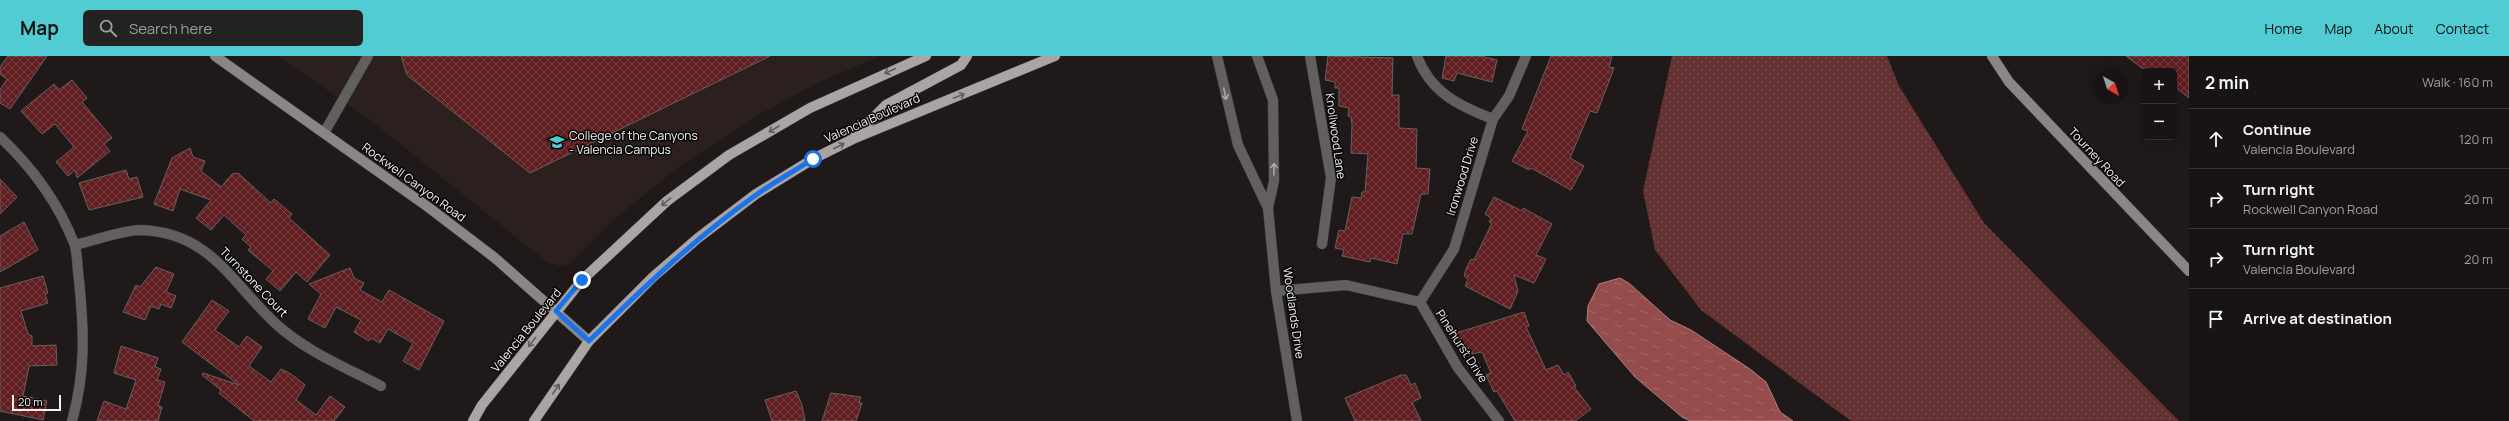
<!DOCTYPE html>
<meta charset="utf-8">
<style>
body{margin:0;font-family:Manrope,sans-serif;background:#242121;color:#f1f3f6}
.controls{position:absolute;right:12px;top:12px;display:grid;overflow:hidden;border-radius:6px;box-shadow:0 4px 16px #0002}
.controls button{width:36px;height:36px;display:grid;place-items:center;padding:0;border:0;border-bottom:1px solid #363333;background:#171413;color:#f1f3f6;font:20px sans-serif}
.compass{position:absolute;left:2093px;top:12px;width:36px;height:36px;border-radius:50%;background:#171413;box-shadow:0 4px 16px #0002;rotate:141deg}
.scale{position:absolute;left:12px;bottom:10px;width:49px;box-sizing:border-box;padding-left:4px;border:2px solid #f6f2f2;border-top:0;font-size:11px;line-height:14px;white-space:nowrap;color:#f6f2f2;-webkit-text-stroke:3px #070606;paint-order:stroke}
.stop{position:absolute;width:12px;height:12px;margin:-9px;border:3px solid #1a73e8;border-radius:50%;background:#fff}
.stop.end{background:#1a73e8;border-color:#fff;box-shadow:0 1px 4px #0008}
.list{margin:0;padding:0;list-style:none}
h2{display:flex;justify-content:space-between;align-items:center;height:52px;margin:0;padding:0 16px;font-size:17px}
h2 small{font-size:13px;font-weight:400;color:#9e9ea0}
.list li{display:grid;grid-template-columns:26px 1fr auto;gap:12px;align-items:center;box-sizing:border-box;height:60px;padding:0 16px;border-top:1px solid #363333}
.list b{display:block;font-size:15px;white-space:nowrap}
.list p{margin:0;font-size:13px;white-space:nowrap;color:#9e9ea0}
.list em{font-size:13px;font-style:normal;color:#9e9ea0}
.icon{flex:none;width:22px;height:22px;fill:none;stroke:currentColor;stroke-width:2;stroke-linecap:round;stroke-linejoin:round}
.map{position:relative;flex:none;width:2189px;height:365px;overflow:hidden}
header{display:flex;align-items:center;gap:24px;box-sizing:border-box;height:56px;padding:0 20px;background:#51ccd3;color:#111}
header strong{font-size:19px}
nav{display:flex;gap:22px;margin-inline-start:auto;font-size:14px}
.search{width:280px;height:36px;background:#242121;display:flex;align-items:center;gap:10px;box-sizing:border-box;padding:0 14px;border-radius:6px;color:#9e9ea0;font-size:15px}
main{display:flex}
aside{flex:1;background:#171413}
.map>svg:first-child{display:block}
.built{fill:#2c201f}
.grass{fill:url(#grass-dots)}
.water{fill:url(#water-ripples);stroke:#b27e7e}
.building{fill:url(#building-cross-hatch);stroke:#676160}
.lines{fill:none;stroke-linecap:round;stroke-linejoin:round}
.street-casing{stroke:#393433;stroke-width:11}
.secondary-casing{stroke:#393433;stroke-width:11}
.primary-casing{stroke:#393433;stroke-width:11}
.street{stroke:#625f5f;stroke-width:10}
.secondary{stroke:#8b8686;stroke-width:10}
.primary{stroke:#aba4a4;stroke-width:10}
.oneway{stroke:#615d5d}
.oneway2{stroke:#aca8a8}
.route{stroke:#1a73e8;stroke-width:5}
.labels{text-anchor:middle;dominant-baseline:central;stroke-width:3;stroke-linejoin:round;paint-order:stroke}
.street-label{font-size:12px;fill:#f6f2f2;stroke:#070606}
.poi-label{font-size:12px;fill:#f6f2f2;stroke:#070606;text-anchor:start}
</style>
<header>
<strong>Map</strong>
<div class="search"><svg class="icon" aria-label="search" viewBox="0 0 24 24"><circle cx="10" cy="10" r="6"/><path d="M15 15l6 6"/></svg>Search here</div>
<nav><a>Home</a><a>Map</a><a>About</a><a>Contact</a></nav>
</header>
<main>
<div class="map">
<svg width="2189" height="365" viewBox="0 0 2189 365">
<defs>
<pattern id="grass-dots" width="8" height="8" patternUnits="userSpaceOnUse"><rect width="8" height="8" fill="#633131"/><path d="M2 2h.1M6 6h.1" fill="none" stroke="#7a4f4f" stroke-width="1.8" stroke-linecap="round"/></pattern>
<pattern id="water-ripples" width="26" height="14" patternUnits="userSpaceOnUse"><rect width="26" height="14" fill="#954c4d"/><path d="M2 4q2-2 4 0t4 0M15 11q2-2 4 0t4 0" fill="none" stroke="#a46667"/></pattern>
<pattern id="building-cross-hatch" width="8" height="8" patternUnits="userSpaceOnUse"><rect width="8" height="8" fill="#601e21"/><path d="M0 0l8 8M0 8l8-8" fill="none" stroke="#773f42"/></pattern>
</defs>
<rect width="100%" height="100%" fill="#1f1a19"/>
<polygon class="built" points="278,0 881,0 819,26 760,58 681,109 611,166 569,208 560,210 547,206 369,63"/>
<polygon class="grass" points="1672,0 1887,0 1899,30 1984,167 2179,365 1851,365 1701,254 1655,194 1643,135"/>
<polygon class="water" points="1620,222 1630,228 1670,264 1691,274 1750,313 1766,326 1780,356 1793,365 1690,365 1682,361 1635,321 1587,265 1588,250 1599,228"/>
<g class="building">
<polygon points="8,0 47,0 10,53 0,47 0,34 7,23 0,18 0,11"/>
<polygon points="401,0 770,0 530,117 407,19"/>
<polygon points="1328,0 1393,2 1392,39 1399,39 1399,72 1417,73 1416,112 1430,113 1428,138 1421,138 1412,178 1403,178 1397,208 1371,202 1370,206 1342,200 1344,194 1335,192 1339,174 1345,175 1352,141 1361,142 1362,136 1365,136 1368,98 1351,97 1352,68 1351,61 1348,60 1349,52 1339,50 1339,32 1335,32 1335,26 1325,24"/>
<polygon points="1446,0 1481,0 1497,4 1492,26 1457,17 1454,25 1442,22"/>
<polygon points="1551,0 1612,0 1609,11 1614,12 1597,57 1590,55 1570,102 1584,110 1571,134 1531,112 1529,114 1512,105 1528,75 1522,73"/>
<polygon points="2126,0 2189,0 2189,42 2174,30 2174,15 2142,12"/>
<polygon points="72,24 87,42 82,46 112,82 104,88 110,95 77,122 75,114 68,120 56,106 74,91 55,68 42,78 21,55 54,28 59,34"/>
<polygon points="190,92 193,101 205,105 201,115 221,131 232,118 238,117 271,147 274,143 292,158 289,162 330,199 307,226 296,216 280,235 266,223 273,215 248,194 251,191 242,183 246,179 224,159 211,174 196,162 211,144 180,133 173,155 154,148 172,102"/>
<polygon points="126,114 129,123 137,121 143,141 89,154 79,127"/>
<polygon points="0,123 17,141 0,158"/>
<polygon points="1494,141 1522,155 1523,152 1552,168 1536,199 1546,203 1534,227 1514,219 1518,235 1510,253 1465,230 1468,223 1464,220 1466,213 1471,203 1474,204 1492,167 1489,166 1491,162 1485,158"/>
<polygon points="24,166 38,194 0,216 0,180"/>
<polygon points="156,211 174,218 166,236 176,240 171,252 161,248 159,253 151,250 145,264 123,256 136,229 140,231"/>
<polygon points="350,212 354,222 364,227 360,234 382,246 389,234 444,265 419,314 403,305 413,287 388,273 380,287 371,282 369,285 354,276 361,264 336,251 325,272 308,263 321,238 309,228"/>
<polygon points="43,220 48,237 45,238 48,247 21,255 28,278 32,280 32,290 56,289 57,309 29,310 23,340 47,345 43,364 0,355 0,232"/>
<polygon points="212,244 229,255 215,274 239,291 247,280 262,291 249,310 271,326 281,313 291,318 305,329 296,344 316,359 330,340 345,351 334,365 254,365 219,337 221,334 202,319 203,317 239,329 182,286"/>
<polygon points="1524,256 1529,270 1526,271 1546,314 1558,309 1564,319 1568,316 1576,330 1574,331 1591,353 1575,365 1515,365 1497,335 1494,336 1486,319 1491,317 1482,296 1464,299 1460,292 1456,277"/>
<polygon points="121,290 158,302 155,311 161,313 157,324 165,326 158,350 162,351 158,365 97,365 104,345 126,353 136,324 114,317"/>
<polygon points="1401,319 1406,319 1411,329 1415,327 1421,342 1412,346 1421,365 1355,365 1345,342"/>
<polygon points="796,335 802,349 805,365 772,365 765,344"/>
<polygon points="831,337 861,341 859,347 862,347 856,365 822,365"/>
</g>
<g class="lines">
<g class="street-casing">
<g id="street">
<polyline points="1217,0 1238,89 1268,152"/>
<polyline points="1257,0 1273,44 1274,125 1268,152 1276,235 1297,365"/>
<polyline points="1310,0 1331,122 1322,188"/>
<path d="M1417,0C1430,36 1459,50 1493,63"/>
<polyline points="324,77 368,0"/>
<path d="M0,81C32,111 58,147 74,187C78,198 77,212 79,224C84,274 86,315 72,365"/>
<path d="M75,189C92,185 124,174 140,174C210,176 231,226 275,267C305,295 345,311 381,330"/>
<polyline points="1276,235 1346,229 1420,246"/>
<polyline points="1420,246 1454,193 1493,63 1509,40 1526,0"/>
<polyline points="1420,246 1458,312 1499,365"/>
</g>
</g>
<g class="secondary-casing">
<g id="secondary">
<polyline points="215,0 428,151 495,202 589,285"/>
<polyline points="1992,0 2009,26 2189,215"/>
</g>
</g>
<g class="primary-casing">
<g id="primary">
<polyline points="855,80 886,49 961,9 967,0"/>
<polyline points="473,365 482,349 582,224 667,145 729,99 810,52 926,0"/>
<polyline points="534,365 589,285 653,221 698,182 756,138 813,103 853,83 1055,0"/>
</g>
</g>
<use href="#street" class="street"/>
<use href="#secondary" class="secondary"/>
<use href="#primary" class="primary"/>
</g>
<defs><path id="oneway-shaft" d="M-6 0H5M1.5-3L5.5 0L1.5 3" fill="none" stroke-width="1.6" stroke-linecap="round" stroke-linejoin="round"/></defs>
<g class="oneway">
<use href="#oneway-shaft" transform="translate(890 15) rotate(155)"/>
<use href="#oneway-shaft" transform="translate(959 40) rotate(-22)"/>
<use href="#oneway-shaft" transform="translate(774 73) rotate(150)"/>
<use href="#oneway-shaft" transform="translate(839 90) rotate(-27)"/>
<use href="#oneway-shaft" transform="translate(666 146) rotate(140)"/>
<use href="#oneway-shaft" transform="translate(532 286) rotate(128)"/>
<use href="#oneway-shaft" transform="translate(556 333) rotate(-56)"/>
</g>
<g class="oneway2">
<use href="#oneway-shaft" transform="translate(1225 38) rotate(78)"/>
<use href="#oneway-shaft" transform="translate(1274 113) rotate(-89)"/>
</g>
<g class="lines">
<path class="route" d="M582,224L556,255L589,285C642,233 695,182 756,139C774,126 794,115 813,103"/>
</g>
<defs>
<g id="university-bare" transform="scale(1.2)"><path d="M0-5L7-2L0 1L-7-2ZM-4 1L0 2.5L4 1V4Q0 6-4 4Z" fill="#51ccd3" stroke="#070606" stroke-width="2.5" paint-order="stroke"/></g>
</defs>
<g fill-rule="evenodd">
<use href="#university-bare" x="557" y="86"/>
</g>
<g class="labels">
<g class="street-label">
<text transform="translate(872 62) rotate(-24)">Valencia Boulevard</text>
<text transform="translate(1336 80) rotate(82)">Knollwood Lane</text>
<text transform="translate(2097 101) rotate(47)">Tourney Road</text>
<text transform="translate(1462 120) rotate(-73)">Ironwood Drive</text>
<text transform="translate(414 126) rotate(36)">Rockwell Canyon Road</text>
<text transform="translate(254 226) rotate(46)">Turnstone Court</text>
<text transform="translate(1294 257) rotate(82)">Woodlands Drive</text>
<text transform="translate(526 274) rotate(-51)">Valencia Boulevard</text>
<text transform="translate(1462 290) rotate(57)">Pinehurst Drive</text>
</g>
<g class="poi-label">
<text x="569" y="79">College of the Canyons<tspan x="569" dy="14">- Valencia Campus</tspan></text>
</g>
</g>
</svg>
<div class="controls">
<button>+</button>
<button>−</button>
</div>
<svg class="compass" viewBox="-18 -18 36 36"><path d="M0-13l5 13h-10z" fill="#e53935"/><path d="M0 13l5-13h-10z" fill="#9e9ea0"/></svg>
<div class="scale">20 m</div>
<div class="stop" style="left:813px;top:103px"></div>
<div class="stop end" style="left:582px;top:224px"></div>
</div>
<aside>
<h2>2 min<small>Walk · 160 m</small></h2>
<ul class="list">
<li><svg class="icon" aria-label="ahead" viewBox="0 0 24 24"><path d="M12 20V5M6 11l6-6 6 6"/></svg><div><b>Continue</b><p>Valencia Boulevard</p></div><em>120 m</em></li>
<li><svg class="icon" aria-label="right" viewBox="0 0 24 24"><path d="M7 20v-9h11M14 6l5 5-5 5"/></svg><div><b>Turn right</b><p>Rockwell Canyon Road</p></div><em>20 m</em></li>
<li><svg class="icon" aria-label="right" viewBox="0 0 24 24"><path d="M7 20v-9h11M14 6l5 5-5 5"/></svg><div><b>Turn right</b><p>Valencia Boulevard</p></div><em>20 m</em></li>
<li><svg class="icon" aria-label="arrive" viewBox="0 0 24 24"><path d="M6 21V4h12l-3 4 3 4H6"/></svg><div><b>Arrive at destination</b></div></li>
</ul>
</aside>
</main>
